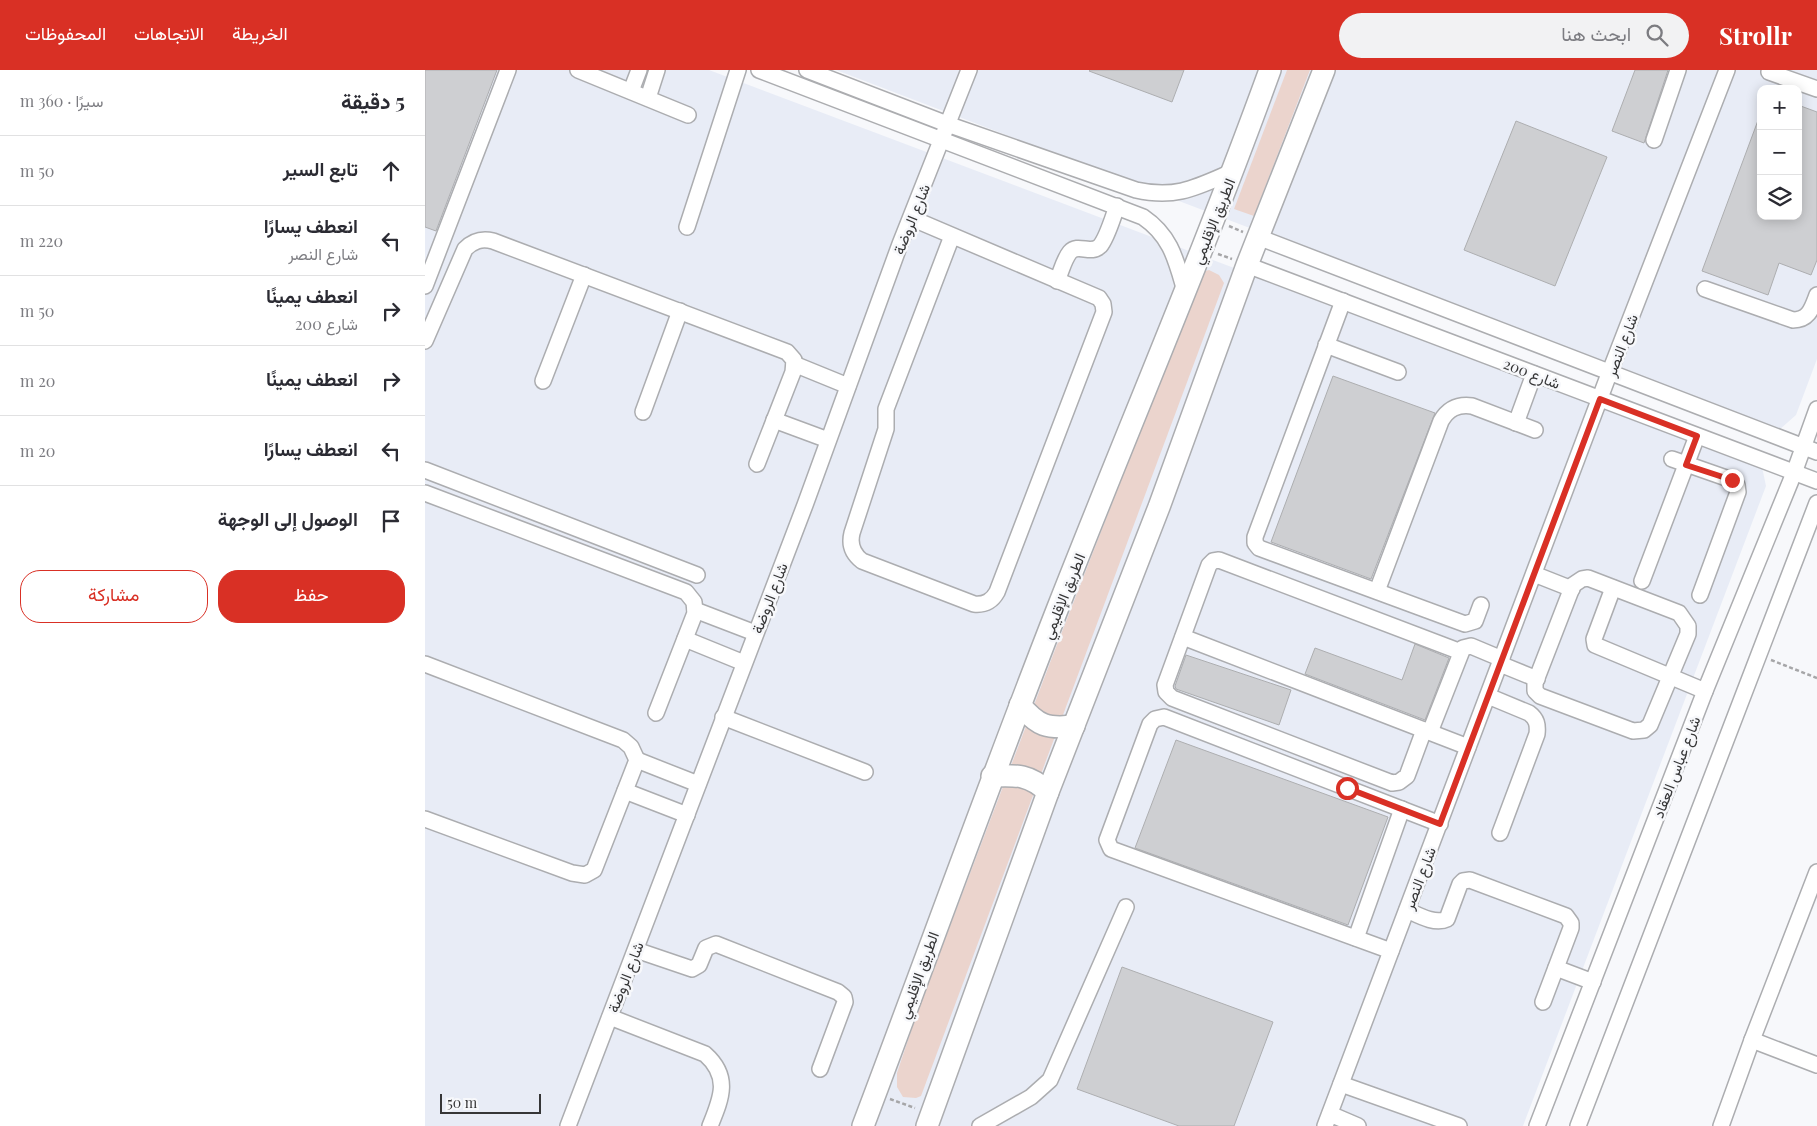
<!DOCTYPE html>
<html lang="ar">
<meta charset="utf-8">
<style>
body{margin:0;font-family:"Playfair Display",Vazirmatn,serif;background:#f2f2f3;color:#2b2b33;direction:rtl}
.controls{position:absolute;right:15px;top:15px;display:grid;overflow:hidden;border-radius:10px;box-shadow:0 2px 12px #0003}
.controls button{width:45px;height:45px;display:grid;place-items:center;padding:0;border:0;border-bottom:1px solid #e1e1e2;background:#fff;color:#2b2b33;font:25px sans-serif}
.scale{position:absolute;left:15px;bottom:12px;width:101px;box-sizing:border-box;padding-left:5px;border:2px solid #363637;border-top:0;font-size:14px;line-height:18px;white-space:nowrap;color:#363637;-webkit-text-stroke:4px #f7f8fb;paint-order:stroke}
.stop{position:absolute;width:15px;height:15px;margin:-11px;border:4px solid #d93025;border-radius:50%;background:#fff}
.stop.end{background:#d93025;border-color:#fff;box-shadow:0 1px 5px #0008}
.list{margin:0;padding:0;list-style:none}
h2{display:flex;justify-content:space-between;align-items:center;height:65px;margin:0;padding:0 20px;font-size:21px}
h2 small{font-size:16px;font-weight:400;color:#7c7c81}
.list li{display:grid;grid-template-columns:32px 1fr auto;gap:15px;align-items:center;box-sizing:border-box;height:70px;padding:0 20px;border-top:1px solid #e1e1e2}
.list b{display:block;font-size:19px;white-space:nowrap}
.list p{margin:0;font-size:16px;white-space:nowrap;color:#7c7c81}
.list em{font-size:16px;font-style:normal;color:#7c7c81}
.actions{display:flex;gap:10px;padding:15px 20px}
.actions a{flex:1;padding:11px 0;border:1px solid #d93025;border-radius:20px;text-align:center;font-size:18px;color:#d93025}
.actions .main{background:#d93025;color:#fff}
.icon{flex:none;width:28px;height:28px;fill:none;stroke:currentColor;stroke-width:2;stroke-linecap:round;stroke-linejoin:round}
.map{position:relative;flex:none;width:1392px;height:1056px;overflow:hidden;direction:ltr}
header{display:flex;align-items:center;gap:30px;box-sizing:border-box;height:70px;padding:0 25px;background:#d93025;color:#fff}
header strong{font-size:24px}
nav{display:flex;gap:28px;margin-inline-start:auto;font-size:18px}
.search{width:350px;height:45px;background:#f2f2f3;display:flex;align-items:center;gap:12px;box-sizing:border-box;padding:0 18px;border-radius:28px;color:#7c7c81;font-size:19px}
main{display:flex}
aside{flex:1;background:#fff}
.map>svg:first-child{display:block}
.built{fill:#e8ecf6;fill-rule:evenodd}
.green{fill:#ebd4cd}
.building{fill:#cecfd2;stroke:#adaeb0}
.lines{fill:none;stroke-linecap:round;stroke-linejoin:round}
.minor-casing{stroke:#acadb0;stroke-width:18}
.highway-casing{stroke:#acadb0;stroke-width:24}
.path{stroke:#a6a6a8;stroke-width:2.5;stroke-dasharray:4 2.5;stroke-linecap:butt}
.minor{stroke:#fff;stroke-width:15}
.highway{stroke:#fff;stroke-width:21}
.route{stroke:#d93025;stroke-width:6}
.labels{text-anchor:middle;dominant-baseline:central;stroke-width:5;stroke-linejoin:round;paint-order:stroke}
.street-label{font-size:15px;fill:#363637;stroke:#f7f8fb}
</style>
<header>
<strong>Strollr</strong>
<div class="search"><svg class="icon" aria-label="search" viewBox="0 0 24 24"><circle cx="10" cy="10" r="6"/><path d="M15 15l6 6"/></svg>ابحث هنا</div>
<nav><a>الخريطة</a><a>الاتجاهات</a><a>المحفوظات</a></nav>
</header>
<main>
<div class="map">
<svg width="1392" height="1056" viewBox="0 0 1392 1056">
<rect width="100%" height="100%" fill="#f7f8fb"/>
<g class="built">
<polygon points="0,0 284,0 1337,397 1341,416 1098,1056 0,1056"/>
<path d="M411,0H1392V289L1371,345L1354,360ZM1336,19H1373V146H1336Z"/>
</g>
<g class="green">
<polygon points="862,0 885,0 829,146 809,139"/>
<polygon points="784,200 794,205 799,213 496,1026 491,1028 478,1027 472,1017 472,1003 492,943 628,585 777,202"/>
</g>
<g class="building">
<polygon points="0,0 72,0 11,161 0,157"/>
<polygon points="665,0 759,0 747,32 664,1"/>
<polygon points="1210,0 1243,0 1219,73 1187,61"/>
<polygon points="1373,35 1392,42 1392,190 1386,205 1354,193 1343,225 1277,201 1335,45 1336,146 1373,146"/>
<polygon points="1091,51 1182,87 1130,216 1039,180"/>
<polygon points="908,306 1010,343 946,509 846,472"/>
<polygon points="990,574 1024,588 1000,650 880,604 890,578 977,610"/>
<polygon points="761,585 866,620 854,655 751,619 750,616"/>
<polygon points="751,670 963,747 923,855 710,778"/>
<polygon points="697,897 848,952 809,1056 754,1056 652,1019"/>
</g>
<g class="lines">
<g class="minor-casing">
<g id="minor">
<polyline points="153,0 263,45"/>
<path d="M334,0L718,147C746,166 751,190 760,221"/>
<path d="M382,0L522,54L711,120C752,129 772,117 809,101"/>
<polyline points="1344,2 1392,19"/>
<polyline points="206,21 214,0"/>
<polyline points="223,28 232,0"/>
<polyline points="1229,70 1253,0"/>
<path d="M486,148L674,228L678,234L679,242L572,522C567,531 560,535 549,534L437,491C428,484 424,475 427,463L461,359V339L527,166"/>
<polyline points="262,157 313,0"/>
<polyline points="833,167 1392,382"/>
<polyline points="822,195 1392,411"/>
<path d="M632,211C636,202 639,189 645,182C653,173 666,185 675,176C682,168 688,147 692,136"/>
<polyline points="0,216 83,0"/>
<path d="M1280,219L1368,250C1384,250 1387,238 1392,225"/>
<polyline points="918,231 830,467 830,473 834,478 1040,554 1050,551 1056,535"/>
<path d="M0,271L40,179C48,171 56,168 68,171L362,282L369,290L368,302L332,394"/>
<polyline points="901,275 973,302"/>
<polyline points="369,294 423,316"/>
<polyline points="118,311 159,205"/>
<polyline points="218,342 255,241"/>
<polyline points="349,350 403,370"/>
<polyline points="1091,353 1109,304"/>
<polyline points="1247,389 1307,410 1312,415 1313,422 1275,525"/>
<polyline points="0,400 272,505"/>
<polyline points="0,423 261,522 269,532 270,543 231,643"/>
<polyline points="1109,504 1147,519"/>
<polygon points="1163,508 1254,543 1263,556 1263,564 1225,655 1219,660 1208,661 1115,626 1110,621 1110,613 1148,515 1157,509"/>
<polyline points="1217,511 1272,366"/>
<polyline points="1188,518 1169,569 1170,575 1280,621"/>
<path d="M952,521L1016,351C1023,339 1032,334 1047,336L1110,360"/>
<polyline points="270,540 330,563"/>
<polyline points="758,567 1043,677"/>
<polyline points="260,569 319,593"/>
<polyline points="0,594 198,670 206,677 212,690 169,800 160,805 147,803 0,749"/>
<polyline points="1075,594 1112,609"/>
<path d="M1063,626L1104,643C1112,649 1113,655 1112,664L1075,763"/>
<polyline points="298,647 440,702"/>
<polyline points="999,660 982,706 974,712 967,713 747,628 741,622 740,615 784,495 788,491 794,490 1036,582"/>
<polyline points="1005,662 1038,578 1046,576 1077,589"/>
<polyline points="212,690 273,714"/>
<polyline points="200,721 262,745"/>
<path d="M982,840C993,845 1010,855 1022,849L1035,814L1038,811L1045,810L1141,846L1146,853V858L1118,932"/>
<polyline points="931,868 977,739"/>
<polyline points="211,880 267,899 274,895 281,878 291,874 413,922 419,927 420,932 395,999"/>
<polyline points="966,881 686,779 682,770 725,654 730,649 739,647 1015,754"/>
<polyline points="1131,898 1168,912"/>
<path d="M185,947L280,984C306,1007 296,1029 285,1056"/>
<polyline points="1327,970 1392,995"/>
<polyline points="916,1014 1034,1056"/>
<polyline points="905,1044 933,1056"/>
<polyline points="143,1056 380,435 475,174 544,0"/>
<polyline points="555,1056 606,1027 625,1010 701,837"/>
<polyline points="900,1056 1184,304 1302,0"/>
<polyline points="1112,1056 1280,621 1369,403 1392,339"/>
<polyline points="1153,1056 1392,433"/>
<polyline points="1296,1056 1327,970 1392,802"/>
</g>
</g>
<g class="highway-casing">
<g id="highway">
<path d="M595,635C613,656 622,659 649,656"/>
<path d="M567,706C591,705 604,704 623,722"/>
<path d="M438,1056C503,884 565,711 632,540C703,359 779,182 845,0"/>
<polyline points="502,1056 623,722 734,437 822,195 899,0"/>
</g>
</g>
<g class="path">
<polyline points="804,156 818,162"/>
<polyline points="793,184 807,189"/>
<polyline points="1346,590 1392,608"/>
<polyline points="465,1029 490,1038"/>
</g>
<use href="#minor" class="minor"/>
<use href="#highway" class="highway"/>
</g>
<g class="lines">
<polyline class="route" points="922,718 1015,754 1175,329 1272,366 1261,395 1307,410"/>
</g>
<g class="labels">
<g class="street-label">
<text transform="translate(486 149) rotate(-68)">شارع الروضة</text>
<text transform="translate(788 151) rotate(-68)">الطريق الإقليمي</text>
<text transform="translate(1196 275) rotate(-69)">شارع النصر</text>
<text transform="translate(1107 303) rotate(21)">شارع 200</text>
<text transform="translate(638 526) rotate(-68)">الطريق الإقليمي</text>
<text transform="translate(344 528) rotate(-69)">شارع الروضة</text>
<text transform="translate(1251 697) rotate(-69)">شارع عباس العقاد</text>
<text transform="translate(994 808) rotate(-69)">شارع النصر</text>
<text transform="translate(493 905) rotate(-70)">الطريق الإقليمي</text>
<text transform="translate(200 907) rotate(-69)">شارع الروضة</text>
</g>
</g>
</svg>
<div class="controls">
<button>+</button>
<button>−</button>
<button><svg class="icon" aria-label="layers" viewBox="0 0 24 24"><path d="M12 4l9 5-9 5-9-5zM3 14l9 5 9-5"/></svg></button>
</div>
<div class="scale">50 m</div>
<div class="stop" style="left:922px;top:718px"></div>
<div class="stop end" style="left:1307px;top:410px"></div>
</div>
<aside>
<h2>5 دقيقة<small>سيرًا · 360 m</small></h2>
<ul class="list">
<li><svg class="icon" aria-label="ahead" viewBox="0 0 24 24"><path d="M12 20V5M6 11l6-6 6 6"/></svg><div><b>تابع السير</b></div><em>50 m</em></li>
<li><svg class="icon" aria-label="left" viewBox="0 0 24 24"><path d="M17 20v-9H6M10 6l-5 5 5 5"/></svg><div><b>انعطف يسارًا</b><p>شارع النصر</p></div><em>220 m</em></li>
<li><svg class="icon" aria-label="right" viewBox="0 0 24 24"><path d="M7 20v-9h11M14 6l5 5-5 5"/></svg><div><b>انعطف يمينًا</b><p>شارع 200</p></div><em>50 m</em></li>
<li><svg class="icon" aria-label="right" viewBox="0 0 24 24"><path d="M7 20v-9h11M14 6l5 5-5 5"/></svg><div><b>انعطف يمينًا</b></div><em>20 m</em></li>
<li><svg class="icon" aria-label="left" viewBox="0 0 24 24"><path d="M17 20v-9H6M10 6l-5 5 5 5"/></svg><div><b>انعطف يسارًا</b></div><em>20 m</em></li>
<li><svg class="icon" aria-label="arrive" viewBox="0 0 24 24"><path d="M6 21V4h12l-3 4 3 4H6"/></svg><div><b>الوصول إلى الوجهة</b></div></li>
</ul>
<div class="actions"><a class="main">حفظ</a><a>مشاركة</a></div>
</aside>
</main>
